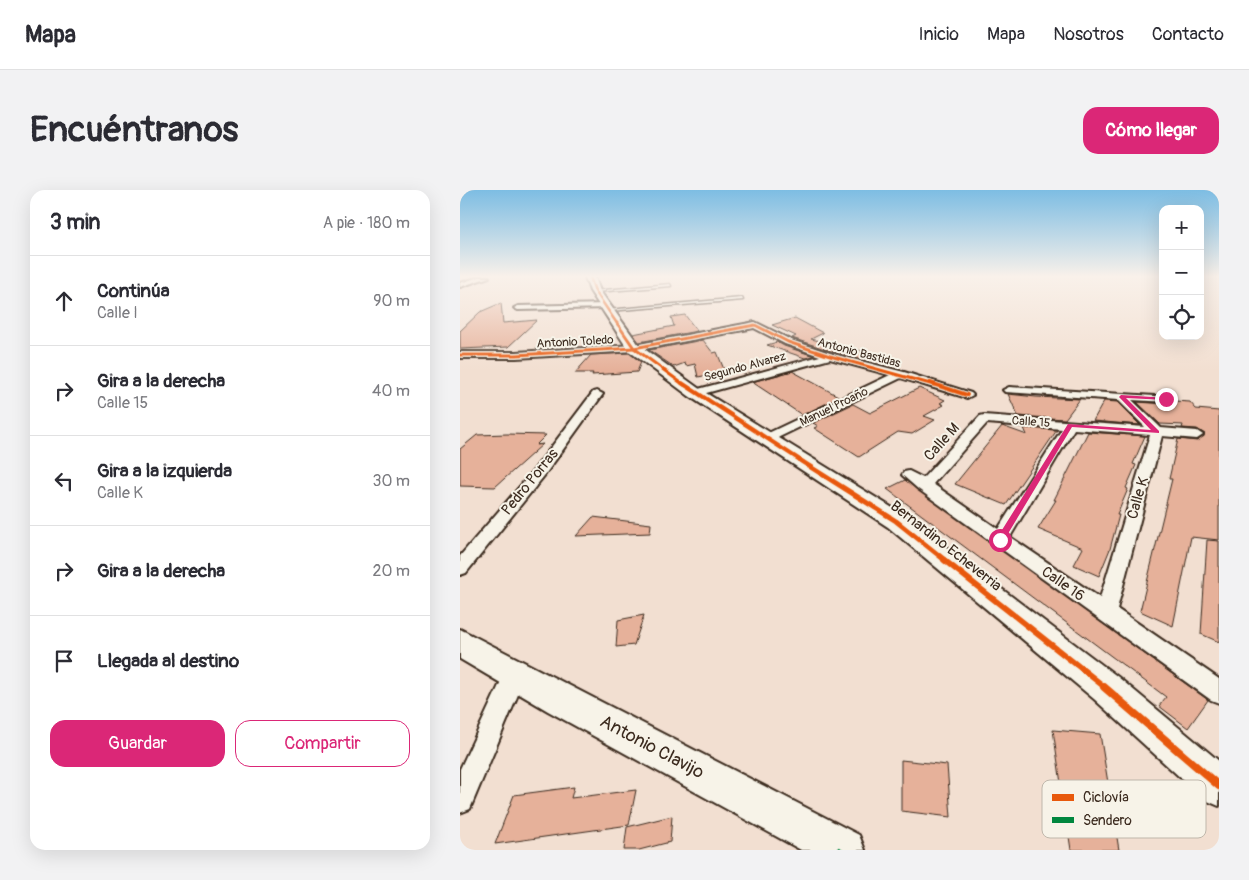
<!DOCTYPE html>
<html lang="es">
<meta charset="utf-8">
<style>
body{margin:0;font-family:Pangolin,sans-serif;background:#f2f2f3;color:#2b2b33}
.controls{position:absolute;right:15px;top:15px;display:grid;overflow:hidden;border-radius:10px;box-shadow:0 5px 20px #0002}
.controls button{width:45px;height:45px;display:grid;place-items:center;padding:0;border:0;border-bottom:1px solid #e1e1e2;background:#fff;color:#2b2b33;font:25px sans-serif}
.stop{position:absolute;width:15px;height:15px;margin:-11px;border:4px solid #db2777;border-radius:50%;background:#fff}
.stop.end{background:#db2777;border-color:#fff;box-shadow:0 1px 5px #0008}
.list{margin:0;padding:0;list-style:none}
h2{display:flex;justify-content:space-between;align-items:center;height:65px;margin:0;padding:0 20px;font-size:21px}
h2 small{font-size:16px;font-weight:400;color:#7c7c81}
.list li{display:grid;grid-template-columns:32px 1fr auto;gap:15px;align-items:center;box-sizing:border-box;height:90px;padding:0 20px;border-top:1px solid #e1e1e2}
.list b{display:block;font-size:19px;white-space:nowrap}
.list p{margin:0;font-size:16px;white-space:nowrap;color:#7c7c81}
.list em{font-size:16px;font-style:normal;color:#7c7c81}
.actions{display:flex;gap:10px;padding:15px 20px}
.actions a{flex:1;padding:11px 0;border:1px solid #db2777;border-radius:15px;text-align:center;font-size:18px;color:#db2777}
.actions .main{background:#db2777;color:#fff}
.icon{flex:none;width:28px;height:28px;fill:none;stroke:currentColor;stroke-width:2;stroke-linecap:round;stroke-linejoin:round}
.map{position:relative;flex:none;width:759px;height:660px;overflow:hidden;border-radius:15px}
header{display:flex;align-items:center;gap:30px;box-sizing:border-box;height:70px;padding:0 25px;background:#fff;border-bottom:1px solid #e1e1e2}
header strong{font-size:24px}
nav{display:flex;gap:28px;margin-inline-start:auto;font-size:18px}
.intro{display:flex;align-items:center;justify-content:space-between;box-sizing:border-box;height:120px;padding:0 30px}
h1{margin:0;font-size:35px}
.button{padding:12px 22px;border-radius:15px;background:#db2777;color:#fff;font-size:18px;font-weight:700}
main{display:flex;gap:30px;padding:0 30px}
aside{flex:1;background:#fff;border-radius:15px;box-shadow:0 5px 20px #0002}
.map>svg:first-child{display:block}
.building{fill:#e6b19a;stroke:#3b2a1e}
.lines{fill:none;stroke-linecap:round;stroke-linejoin:round}
.lane-casing{stroke:#3b2a1e;stroke-width:3}
.street-casing{stroke:#3b2a1e;stroke-width:4}
.secondary-casing{stroke:#3b2a1e;stroke-width:4}
.lane{fill:#f7f3e8;fill-rule:evenodd}
.street{fill:#f7f3e8;fill-rule:evenodd}
.secondary{fill:#f7f3e8;fill-rule:evenodd}
.quiet{stroke:#00873e;stroke-width:6;stroke-dasharray:12 6;stroke-linecap:butt}
.cycleway-far5-casing{stroke:#f7f3e8;stroke-width:4}
.cycleway-far4-casing{stroke:#f7f3e8;stroke-width:5}
.cycleway-far3-casing{stroke:#f7f3e8;stroke-width:6}
.cycleway-far2-casing{stroke:#f7f3e8;stroke-width:8}
.cycleway-far1-casing{stroke:#f7f3e8;stroke-width:9}
.cycleway-casing{stroke:#f7f3e8;stroke-width:11}
.cycleway-far5{stroke:#e8590c;stroke-width:2.5}
.cycleway-far4{stroke:#e8590c;stroke-width:3}
.cycleway-far3{stroke:#e8590c;stroke-width:4}
.cycleway-far2{stroke:#e8590c;stroke-width:5}
.cycleway-far1{stroke:#e8590c;stroke-width:6}
.cycleway{stroke:#e8590c;stroke-width:8}
.route{fill:#db2777}
.labels{text-anchor:middle;dominant-baseline:central;stroke-width:4;stroke-linejoin:round;paint-order:stroke}
.far-street-label{font-size:12px;fill:#3b2a1e;stroke:#f7f3e8}
.street-label{font-size:15px;fill:#3b2a1e;stroke:#f7f3e8}
.near-street-label{font-size:18px;fill:#3b2a1e;stroke:#f7f3e8}
.key{fill:#f7f3e8;stroke:#bfb7ab;stroke-width:1}
.key-label{font-size:14px;fill:#3b2a1e}
</style>
<header>
<strong>Mapa</strong>
<nav><a>Inicio</a><a>Mapa</a><a>Nosotros</a><a>Contacto</a></nav>
</header>
<div class="intro"><h1>Encuéntranos</h1><a class="button">Cómo llegar</a></div>
<main>
<aside>
<h2>3 min<small>A pie · 180 m</small></h2>
<ul class="list">
<li><svg class="icon" aria-label="ahead" viewBox="0 0 24 24"><path d="M12 20V5M6 11l6-6 6 6"/></svg><div><b>Continúa</b><p>Calle I</p></div><em>90 m</em></li>
<li><svg class="icon" aria-label="right" viewBox="0 0 24 24"><path d="M7 20v-9h11M14 6l5 5-5 5"/></svg><div><b>Gira a la derecha</b><p>Calle 15</p></div><em>40 m</em></li>
<li><svg class="icon" aria-label="left" viewBox="0 0 24 24"><path d="M17 20v-9H6M10 6l-5 5 5 5"/></svg><div><b>Gira a la izquierda</b><p>Calle K</p></div><em>30 m</em></li>
<li><svg class="icon" aria-label="right" viewBox="0 0 24 24"><path d="M7 20v-9h11M14 6l5 5-5 5"/></svg><div><b>Gira a la derecha</b></div><em>20 m</em></li>
<li><svg class="icon" aria-label="arrive" viewBox="0 0 24 24"><path d="M6 21V4h12l-3 4 3 4H6"/></svg><div><b>Llegada al destino</b></div></li>
</ul>
<div class="actions"><a class="main">Guardar</a><a>Compartir</a></div>
</aside>
<div class="map">
<svg width="759" height="660" viewBox="0 0 759 660">
<rect width="100%" height="100%" fill="#f2dfd1"/>
<filter id="ink" filterUnits="userSpaceOnUse"><feTurbulence type="fractalNoise" baseFrequency=".02" numOctaves="2"/><feDisplacementMap in="SourceGraphic" scale="10" xChannelSelector="R" yChannelSelector="G"/><feConvolveMatrix kernelMatrix="1 2 1 2 8 2 1 2 1" color-interpolation-filters="sRGB"/></filter>
<g filter="url(#ink)">
<g class="building">
<polygon points="41,113 43,133 77,130 48,157 0,159 0,141 20,122"/>
<polygon points="225,125 237,141 179,152 173,144 214,136 211,127"/>
<polygon points="335,128 363,143 351,149 402,161 400,163 411,166 403,170 374,162 332,148 336,146 312,135"/>
<polygon points="243,150 253,163 257,162 265,182 238,187 235,174 226,176 225,173 214,177 189,160"/>
<polygon points="317,152 324,156 354,166 345,168 307,155"/>
<polygon points="169,163 181,172 177,182 132,185 133,183 115,183 131,165"/>
<polygon points="332,181 343,187 380,207 342,225 292,192"/>
<polygon points="459,198 485,210 480,213 484,215 464,226 475,230 452,244 438,242 399,267 354,238 358,236 353,233 393,214 410,223"/>
<polygon points="548,204 576,207 620,209 605,229 558,226"/>
<polygon points="644,211 657,212 680,235 633,231"/>
<polygon points="714,211 730,212 736,219 759,221 759,350 731,347 713,436 680,421 712,289 709,289 718,249 737,251 745,244 737,239 722,238 723,235 700,234 677,212 707,214"/>
<polygon points="542,236 567,245 564,238 597,240 546,315 495,294"/>
<polygon points="628,242 685,246 673,274 676,275 666,298 668,299 657,325 659,325 650,359 639,386 614,375 623,358 578,339 596,310 594,310"/>
<polygon points="17,245 47,244 86,245 76,255 83,254 35,297 0,296 0,259"/>
<polygon points="445,290 748,510 728,538 699,516 706,507 427,299"/>
<polygon points="133,327 191,334 190,343 116,346"/>
<polygon points="747,350 759,351 759,452 741,444"/>
<polygon points="184,425 174,455 156,457 158,430"/>
<polygon points="593,540 640,544 659,660 611,660"/>
<polygon points="441,570 487,575 491,627 441,621"/>
<polygon points="114,597 111,608 176,600 169,635 35,654 54,605"/>
<polygon points="212,626 210,652 179,660 164,660 167,637"/>
</g>
<g class="lines">
<g class="lane-casing">
<g id="lane">
<polygon points="210,94 211,96 135,102 133,101"/>
<polygon points="282,108 283,110 149,121 147,120"/>
</g>
</g>
<g class="street-casing">
<g id="street">
<polygon points="19,87 29,87 0,97 0,93"/>
<polygon points="146,114 149,114 149,118 58,120 54,118 58,116"/>
<polygon points="295,132 331,150 373,164 444,182 511,203 513,205 507,208 441,188 307,253 300,249 302,246 430,185 370,169 239,205 231,205 229,203 231,201 360,166 325,154 294,138 174,161 56,168 0,168 0,162 56,162 174,155"/>
<path d="M549,197L711,207L713,209L711,211L707,212L672,210L701,238L737,241L743,245L737,249L702,246L657,419L759,489V513L751,510L458,299L442,285L444,282L449,281L463,288L520,226L524,225L685,237L658,210L545,202L543,200ZM527,233L602,239L538,339L473,294ZM614,239L690,245L640,408L550,347Z"/>
<polygon points="137,201 143,204 84,286 6,383 0,385 0,366 74,280 133,202"/>
<polygon points="56,473 64,476 67,483 10,619 0,623 0,579 48,476"/>
</g>
</g>
<g class="secondary-casing">
<g id="secondary">
<polygon points="125,87 135,87 140,101 179,155 241,200 444,325 658,487 759,571 759,616 745,610 634,509 428,337 229,206 169,161 130,101"/>
<polygon points="0,439 399,645 405,660 341,660 88,521 0,469"/>
</g>
</g>
<use href="#lane" class="lane"/>
<use href="#street" class="street"/>
<use href="#secondary" class="secondary"/>
<polyline class="quiet" points="380,660 381,658"/>
<g class="cycleway-far5-casing">
<polyline id="cycleway-far5" points="130,87 135,101 158,135"/>
</g>
<g class="cycleway-far4-casing">
<g id="cycleway-far4">
<polyline points="157,133 174,158 224,195"/>
<polyline points="0,165 56,165 174,158 295,135 328,152 370,166 474,195"/>
</g>
</g>
<g class="cycleway-far3-casing">
<g id="cycleway-far3">
<polyline points="222,193 343,272"/>
<polyline points="470,193 507,205"/>
</g>
</g>
<g class="cycleway-far2-casing">
<polyline id="cycleway-far2" points="341,271 436,331 486,371"/>
</g>
<g class="cycleway-far1-casing">
<polyline id="cycleway-far1" points="484,370 646,498"/>
</g>
<g class="cycleway-casing">
<polyline id="cycleway" points="644,497 759,596"/>
</g>
<use href="#cycleway-far5" class="cycleway-far5"/>
<use href="#cycleway-far4" class="cycleway-far4"/>
<use href="#cycleway-far3" class="cycleway-far3"/>
<use href="#cycleway-far2" class="cycleway-far2"/>
<use href="#cycleway-far1" class="cycleway-far1"/>
<use href="#cycleway" class="cycleway"/>
</g>
</g>
<linearGradient id="sky" x2="0" y2="1"><stop stop-color="#7dbde3"/><stop offset="0.48" stop-color="#f9f1ea"/><stop offset="1" stop-color="#f9f1ea" stop-opacity="0"/></linearGradient>
<rect width="759" height="180" fill="url(#sky)"/>
<polygon class="route" points="661,205 709,208 706,210 666,208 699,241 699,243 612,237 543,352 537,352 537,348 608,234 691,240 659,207"/>
<g class="labels">
<g class="far-street-label">
<text transform="translate(115 152) rotate(-3)">Antonio Toledo</text>
<text transform="translate(399 163) rotate(15)">Antonio Bastidas</text>
<text transform="translate(285 177) rotate(-15)">Segundo Alvarez</text>
<text transform="translate(374 217) rotate(-26)">Manuel Proaño</text>
<text transform="translate(571 232) rotate(4)">Calle 15</text>
</g>
<g class="street-label">
<text transform="translate(482 252) rotate(-48)">Calle M</text>
<text transform="translate(70 292) rotate(-51)">Pedro Porras</text>
<text transform="translate(678 308) rotate(-74)">Calle K</text>
<text transform="translate(486 356) rotate(38)">Bernardino Echeverria</text>
<text transform="translate(603 394) rotate(35)">Calle 16</text>
</g>
<g class="near-street-label">
<text transform="translate(192 557) rotate(28)">Antonio Clavijo</text>
</g>
</g>
<rect x="582" y="590" width="164" height="58" rx="8" class="key"/>
<rect x="592" y="604" width="22" height="7" fill="#e8590c"/>
<rect x="592" y="627" width="22" height="6" fill="#00873e"/>
<g class="key-label">
<text x="623" y="612">Ciclovía</text>
<text x="623" y="635">Sendero</text>
</g>
</svg>
<div class="controls">
<button>+</button>
<button>−</button>
<button><svg class="icon" aria-label="locate" viewBox="0 0 24 24"><circle cx="12" cy="12" r="6"/><path d="M12 2v4M12 18v4M2 12h4M18 12h4"/></svg></button>
</div>
<div class="stop" style="left:540px;top:350px"></div>
<div class="stop end" style="left:706px;top:209px"></div>
</div>
</main>
